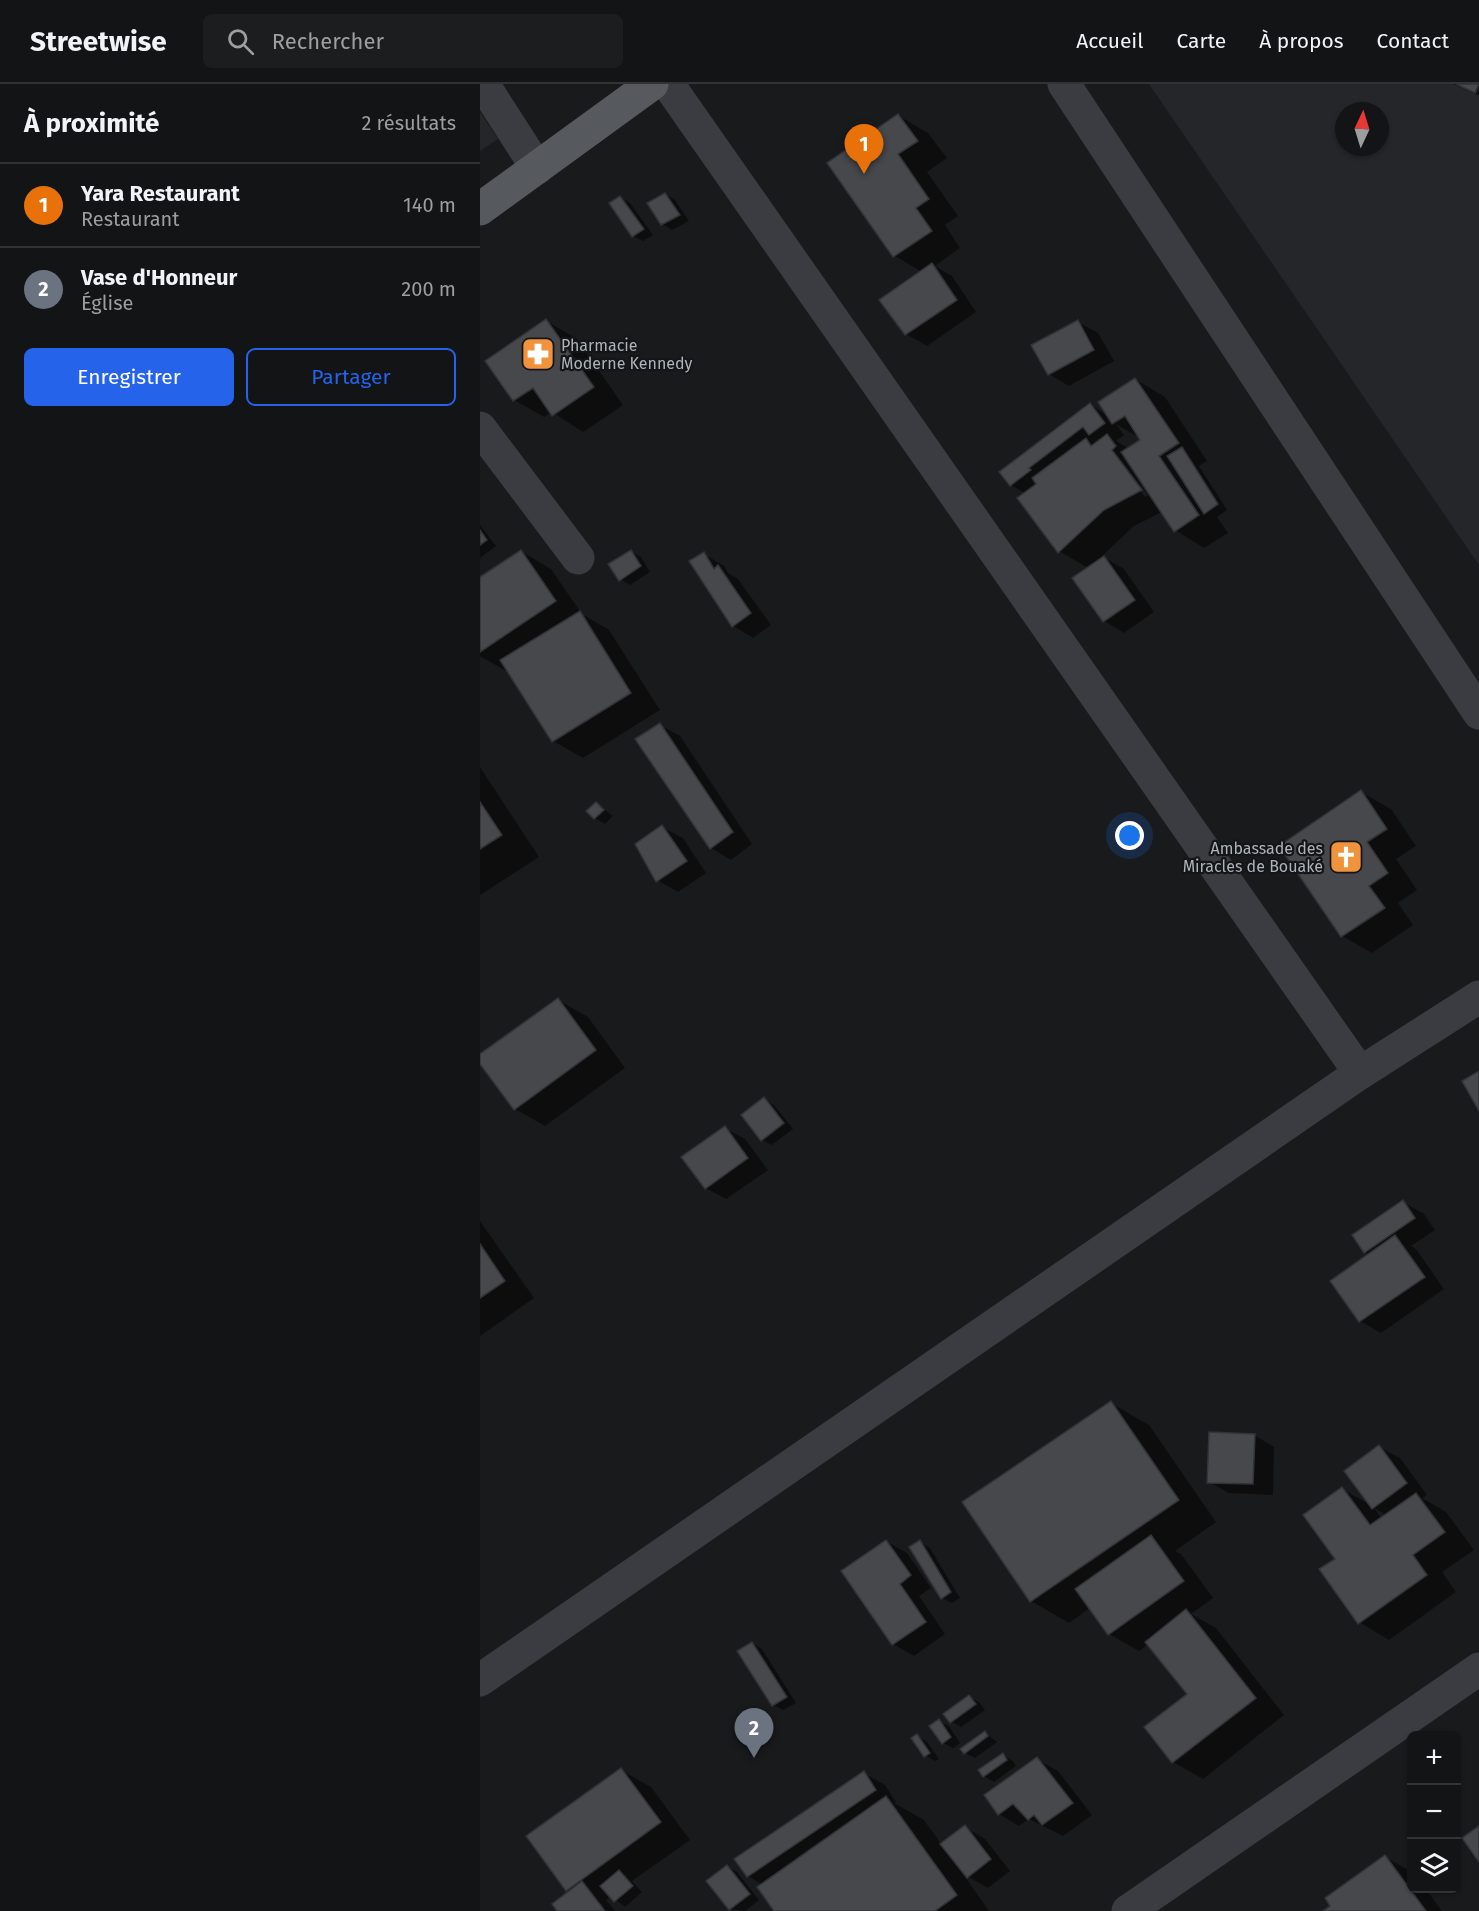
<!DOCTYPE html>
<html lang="fr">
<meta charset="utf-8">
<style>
body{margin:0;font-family:"Fira Sans",sans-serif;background:#1c1d1e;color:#f1f3f6}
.controls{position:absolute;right:18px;bottom:18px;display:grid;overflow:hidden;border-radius:9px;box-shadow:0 2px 4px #0004}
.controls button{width:54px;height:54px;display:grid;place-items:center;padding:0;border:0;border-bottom:2px solid #323334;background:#131415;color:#f1f3f6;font:30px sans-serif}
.compass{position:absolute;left:855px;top:18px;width:54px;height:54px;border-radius:50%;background:#131415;box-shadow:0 2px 4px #0004;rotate:4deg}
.you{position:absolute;left:650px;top:752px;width:21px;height:21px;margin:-15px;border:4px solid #fff;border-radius:50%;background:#1a73e8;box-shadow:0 0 0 9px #1a73e833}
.badge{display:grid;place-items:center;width:39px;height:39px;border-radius:50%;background:#2563eb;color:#fff;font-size:20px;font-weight:700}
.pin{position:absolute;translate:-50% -50px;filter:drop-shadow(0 2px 3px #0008)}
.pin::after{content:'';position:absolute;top:32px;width:21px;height:18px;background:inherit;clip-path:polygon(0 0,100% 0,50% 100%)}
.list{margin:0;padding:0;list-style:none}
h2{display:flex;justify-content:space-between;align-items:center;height:78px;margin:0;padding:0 24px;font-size:26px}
h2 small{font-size:20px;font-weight:400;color:#9d9ea0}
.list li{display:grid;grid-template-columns:39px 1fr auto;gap:18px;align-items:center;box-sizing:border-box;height:84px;padding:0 24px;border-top:2px solid #323334}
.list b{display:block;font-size:22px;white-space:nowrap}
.list p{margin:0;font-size:20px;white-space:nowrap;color:#9d9ea0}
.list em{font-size:20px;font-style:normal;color:#9d9ea0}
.actions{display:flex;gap:12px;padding:18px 24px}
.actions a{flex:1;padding:14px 0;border:2px solid #2563eb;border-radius:9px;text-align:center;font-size:21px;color:#2563eb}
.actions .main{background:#2563eb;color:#fff}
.icon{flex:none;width:33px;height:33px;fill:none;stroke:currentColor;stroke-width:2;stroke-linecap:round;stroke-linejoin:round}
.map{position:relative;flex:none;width:999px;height:1827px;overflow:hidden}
header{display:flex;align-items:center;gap:36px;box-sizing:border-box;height:84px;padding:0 30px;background:#131415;border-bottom:2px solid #323334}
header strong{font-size:28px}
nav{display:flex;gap:33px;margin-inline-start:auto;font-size:21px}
.search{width:420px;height:54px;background:#1c1d1e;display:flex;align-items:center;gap:15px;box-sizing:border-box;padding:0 21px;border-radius:9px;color:#9d9ea0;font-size:22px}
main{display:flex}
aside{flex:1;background:#131415}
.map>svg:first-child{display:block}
.built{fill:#252629;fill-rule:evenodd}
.shadow{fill:#0007;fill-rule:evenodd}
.building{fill:#46484b;stroke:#333437;stroke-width:1.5}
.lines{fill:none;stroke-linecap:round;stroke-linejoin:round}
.minor{stroke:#3a3c41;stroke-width:33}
.major{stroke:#565a5f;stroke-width:33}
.labels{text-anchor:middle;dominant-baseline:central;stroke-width:4.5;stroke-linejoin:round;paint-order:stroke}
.poi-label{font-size:16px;fill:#acb3bb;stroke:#141517;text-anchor:start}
</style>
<header>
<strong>Streetwise</strong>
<div class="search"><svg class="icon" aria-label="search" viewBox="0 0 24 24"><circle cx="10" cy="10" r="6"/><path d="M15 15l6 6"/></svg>Rechercher</div>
<nav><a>Accueil</a><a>Carte</a><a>À propos</a><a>Contact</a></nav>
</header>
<main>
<aside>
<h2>À proximité<small>2 résultats</small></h2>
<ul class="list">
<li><span class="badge" style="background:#e8710a">1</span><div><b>Yara Restaurant</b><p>Restaurant</p></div><em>140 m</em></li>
<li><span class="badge" style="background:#6b7280">2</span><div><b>Vase d'Honneur</b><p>Église</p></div><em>200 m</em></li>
</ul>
<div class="actions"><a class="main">Enregistrer</a><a>Partager</a></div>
</aside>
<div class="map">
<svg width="999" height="1827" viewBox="0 0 999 1827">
<rect width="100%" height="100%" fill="#191a1c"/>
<g class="built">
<path d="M669,0H999V481ZM864,27H900V63H864Z"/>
<polygon points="0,28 18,55 0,67"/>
</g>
<g class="shadow">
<polygon points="973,0 999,0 999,12"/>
<polygon points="419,32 448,49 467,74 447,88 478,132 465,141 480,164 455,182 472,192 496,228 447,262 426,250 401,217 442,188 415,172 349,79"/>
<polygon points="185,110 195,116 209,137 192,146 182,140"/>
<polygon points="140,113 150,119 173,151 163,157 153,152"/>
<polygon points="66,237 96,254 143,321 103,348 72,328 64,333 34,316"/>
<polygon points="598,238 618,249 634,277 589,302 569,290"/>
<path d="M655,295L685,313L727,377L719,382L747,426L737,433L748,449L724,464L695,446L682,428L654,442L622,472L644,485L674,528L644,549L624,537L608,484L579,467L546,410L531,401L611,321L629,332ZM636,340L663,356L649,365L636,357L644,351ZM639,378H642L668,411L665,413Z"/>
<polygon points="0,441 16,462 0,474"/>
<polygon points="41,467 71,485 102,530 129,546 180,626 103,674 73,657 28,586 26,587 0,572 0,495"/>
<polygon points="151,467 161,473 170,488 150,501 140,495"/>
<polygon points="224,470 244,482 248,489 258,495 291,541 273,554 253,542"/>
<polygon points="180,641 200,652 272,760 251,776 231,764"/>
<polygon points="0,683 59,773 0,811"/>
<polygon points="881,708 911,725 936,762 916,775 937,806 918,819 933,841 892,869 862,852"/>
<polygon points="117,720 133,732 125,740 115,734"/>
<polygon points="182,743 203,754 226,789 198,808 177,796"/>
<polygon points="78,916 108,933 145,984 65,1042 35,1025 0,977 0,971"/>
<polygon points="284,1015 294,1021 313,1045 292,1061 282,1056"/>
<polygon points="245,1044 265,1055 288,1086 246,1115 226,1104"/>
<polygon points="923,1118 944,1130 955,1146 931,1162 936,1165 964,1205 901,1249 880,1237 852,1198 890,1171 885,1168"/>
<polygon points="0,1137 54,1214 0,1252"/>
<polygon points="631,1319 669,1341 736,1438 695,1467 701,1470 733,1514 711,1530 736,1544 804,1631 723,1695 693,1678 709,1610 669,1560 659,1567 629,1550 610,1524 589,1539 551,1517"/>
<polygon points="774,1351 794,1363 793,1411 749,1409 729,1398"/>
<path d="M899,1363L920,1374L947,1411L942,1414L966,1428L994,1466L962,1488L976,1508L909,1556L879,1538L857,1475L862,1405L891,1421ZM894,1424L906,1431L902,1435Z"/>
<polygon points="406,1457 427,1469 451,1504 439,1512 465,1550 434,1572 413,1560 363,1487"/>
<polygon points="440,1458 450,1464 480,1514 472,1519 462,1514"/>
<polygon points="272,1559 282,1565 316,1619 303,1626 293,1621"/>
<polygon points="489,1613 499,1618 505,1626 481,1643 471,1637"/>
<polygon points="459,1637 469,1642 480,1659 473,1664 463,1659"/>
<polygon points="505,1649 517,1658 495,1674 485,1669"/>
<polygon points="437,1652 447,1658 459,1675 455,1677 445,1671"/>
<polygon points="523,1671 533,1677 536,1682 514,1698 504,1692"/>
<polygon points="557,1675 578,1687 612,1731 583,1752 549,1735 539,1742 519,1730"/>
<polygon points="141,1686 171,1703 210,1756 152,1797 162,1808 145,1823 131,1812 126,1816 135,1827 79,1827 90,1807 87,1805"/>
<polygon points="384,1689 405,1701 416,1718 414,1719 444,1736 462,1761 485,1743 505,1755 530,1787 508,1804 483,1790 509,1827 296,1827 283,1801 268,1792"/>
<polygon points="905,1773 932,1788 932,1804 945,1804 962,1827 846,1827"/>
<polygon points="248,1783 257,1788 279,1816 265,1827 250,1825"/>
</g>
<g class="building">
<polygon points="976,0 999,0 995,9"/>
<polygon points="418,30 438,57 418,70 449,115 436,124 452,147 413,173 347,79"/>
<polygon points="185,109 200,131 181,141 167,119"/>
<polygon points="140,112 164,145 152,153 129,119"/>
<polygon points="452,179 477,216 425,251 399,216"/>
<polygon points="66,235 114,303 72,332 53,304 33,317 5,277"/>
<polygon points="598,236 614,266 568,291 551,261"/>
<polygon points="655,294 699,359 679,372 719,431 694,448 641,368 660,356 645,332 632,340 618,318"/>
<polygon points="610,319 625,339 609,351 603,343 549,384 551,386 530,402 519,388"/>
<polygon points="627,350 636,362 632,366 662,406 624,426 578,469 537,414 556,400 552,394 606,354 611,362"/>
<polygon points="702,363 738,420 724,430 687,372"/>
<polygon points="0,446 7,456 0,461"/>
<polygon points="41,466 76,517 0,568 0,493"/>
<polygon points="151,466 161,482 139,497 128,480"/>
<polygon points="224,468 234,485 238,481 271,529 252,543 209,477"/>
<polygon points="624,472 655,516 623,538 592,494"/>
<polygon points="100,527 151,609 72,658 20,576"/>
<polygon points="180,639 253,748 230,765 155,655"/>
<polygon points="881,706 907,745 887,758 908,789 889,802 905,824 861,853 799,762"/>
<polygon points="0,718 22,751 0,765"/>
<polygon points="116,718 124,726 114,735 106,727"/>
<polygon points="182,741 207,777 176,798 155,760"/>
<polygon points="78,914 116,966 34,1026 0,980 0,970"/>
<polygon points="999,987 999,1027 982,997"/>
<polygon points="284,1013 304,1039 281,1057 261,1031"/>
<polygon points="245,1042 268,1074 225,1105 201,1073"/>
<polygon points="923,1116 935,1134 884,1169 872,1151"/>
<polygon points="915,1151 945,1193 879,1238 850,1197"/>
<polygon points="0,1160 25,1197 0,1214"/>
<polygon points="631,1317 699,1416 550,1518 482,1418"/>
<polygon points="729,1348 775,1350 773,1400 727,1399"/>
<polygon points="899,1361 927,1399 892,1425 864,1387"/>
<polygon points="862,1403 890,1441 936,1409 965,1448 933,1471 947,1491 878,1540 839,1485 855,1475 823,1431"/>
<polygon points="671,1451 704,1497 628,1551 595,1505"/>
<polygon points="406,1456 431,1491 420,1500 446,1538 412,1561 361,1487"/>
<polygon points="440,1456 471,1508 461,1515 429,1463"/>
<polygon points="706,1525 776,1614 692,1679 664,1643 707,1610 665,1558"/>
<polygon points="272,1558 307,1613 292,1622 257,1567"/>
<polygon points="489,1611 496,1620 470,1639 463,1630"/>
<polygon points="459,1635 471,1653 462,1660 449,1642"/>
<polygon points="505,1647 508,1652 484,1670 480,1665"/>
<polygon points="437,1650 450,1669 444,1673 431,1654"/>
<polygon points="523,1669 527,1676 503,1693 498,1686"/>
<polygon points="557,1673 593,1719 562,1741 554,1731 548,1736 533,1720 518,1731 504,1711"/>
<polygon points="141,1684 181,1738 86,1807 46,1752"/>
<polygon points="384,1687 396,1706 267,1793 254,1775"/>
<polygon points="406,1712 477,1811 455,1827 294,1827 277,1803"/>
<polygon points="485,1741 511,1775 487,1794 460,1760"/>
<polygon points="999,1742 999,1778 982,1754"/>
<polygon points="905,1771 946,1827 843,1827 850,1822 845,1814"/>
<polygon points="247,1781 270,1810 249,1826 226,1797"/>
<polygon points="139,1786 153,1802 134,1818 120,1802"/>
<polygon points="102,1797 125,1827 77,1827 72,1820"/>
</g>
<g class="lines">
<g class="minor">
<polyline points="3,0 57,84"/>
<polyline points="188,0 880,989"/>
<polyline points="584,0 999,629"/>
<polyline points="0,344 98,474"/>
<polyline points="0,1596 880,989 999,913"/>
<polyline points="648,1827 999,1585"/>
</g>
<polyline class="major" points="0,125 172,0"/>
</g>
<defs>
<g id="pharmacy-square" transform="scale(1.725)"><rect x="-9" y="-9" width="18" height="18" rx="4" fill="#f1933c" stroke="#141517"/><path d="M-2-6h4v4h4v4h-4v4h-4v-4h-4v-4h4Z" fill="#fff"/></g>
<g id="church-square" transform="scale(1.725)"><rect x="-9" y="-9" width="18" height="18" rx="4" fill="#f1933c" stroke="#141517"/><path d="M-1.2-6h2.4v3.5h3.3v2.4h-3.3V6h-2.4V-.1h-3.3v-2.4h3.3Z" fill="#fff"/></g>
</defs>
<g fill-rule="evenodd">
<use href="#pharmacy-square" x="58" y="270"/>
<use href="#church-square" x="866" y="773"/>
</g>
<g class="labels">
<g class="poi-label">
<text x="81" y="261">Pharmacie<tspan x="81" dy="18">Moderne Kennedy</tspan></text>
<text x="843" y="764" text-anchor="end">Ambassade des<tspan x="843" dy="18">Miracles de Bouaké</tspan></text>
</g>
</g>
</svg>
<div class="controls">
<button>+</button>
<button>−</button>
<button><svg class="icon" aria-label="layers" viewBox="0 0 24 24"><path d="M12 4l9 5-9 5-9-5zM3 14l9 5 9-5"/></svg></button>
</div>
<svg class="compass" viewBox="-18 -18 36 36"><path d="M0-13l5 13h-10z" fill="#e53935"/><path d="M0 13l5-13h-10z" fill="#9d9ea0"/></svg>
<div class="you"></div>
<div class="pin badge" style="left:384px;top:90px;background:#e8710a">1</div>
<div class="pin badge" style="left:274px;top:1674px;background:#6b7280">2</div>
</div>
</main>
